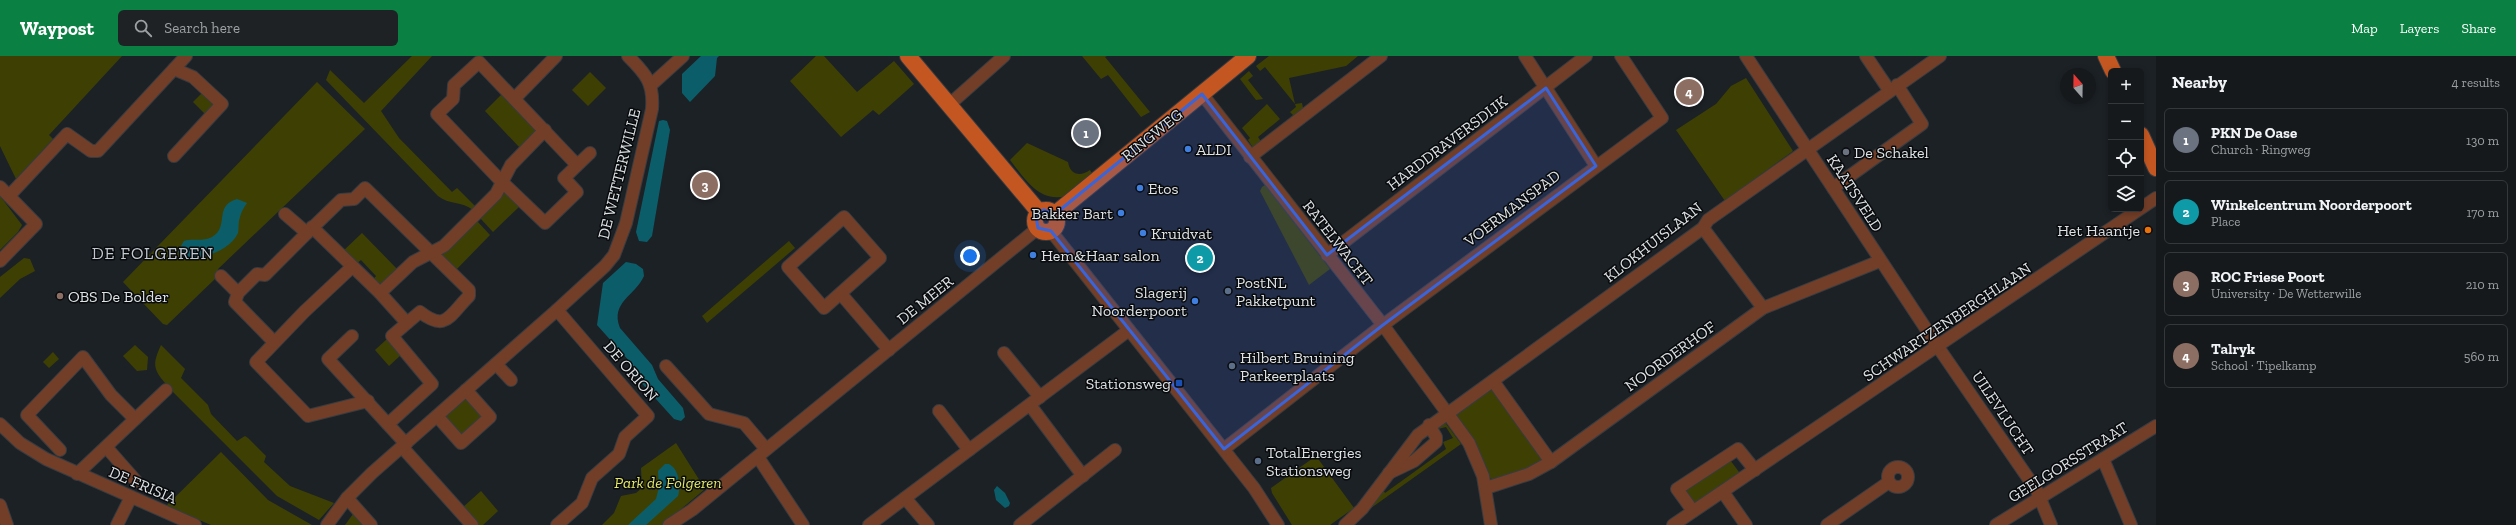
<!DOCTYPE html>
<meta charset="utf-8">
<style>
body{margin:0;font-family:"Zilla Slab",serif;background:#1e2225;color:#f1f3f6}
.controls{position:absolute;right:12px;top:12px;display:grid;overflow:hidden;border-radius:6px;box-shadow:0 2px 6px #0003}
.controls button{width:36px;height:36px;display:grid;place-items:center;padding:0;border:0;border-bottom:1px solid #34383b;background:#15191c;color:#f1f3f6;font:20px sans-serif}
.compass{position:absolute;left:2060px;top:12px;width:36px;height:36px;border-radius:50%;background:#15191c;box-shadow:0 2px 6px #0003;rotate:340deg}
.you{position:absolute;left:970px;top:200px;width:14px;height:14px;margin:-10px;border:3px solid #fff;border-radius:50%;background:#1a73e8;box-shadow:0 0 0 6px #1a73e833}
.badge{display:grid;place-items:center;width:26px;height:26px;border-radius:50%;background:#0b8043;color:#fff;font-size:13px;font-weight:700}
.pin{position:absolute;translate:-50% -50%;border:2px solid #fff;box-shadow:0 1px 4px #0006}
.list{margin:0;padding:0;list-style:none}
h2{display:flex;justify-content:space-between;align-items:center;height:52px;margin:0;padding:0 16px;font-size:17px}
h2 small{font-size:13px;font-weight:400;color:#9da0a3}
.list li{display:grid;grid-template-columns:26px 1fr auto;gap:12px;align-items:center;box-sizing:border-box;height:64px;margin:0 8px 8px;padding:0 8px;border:1px solid #34383b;border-radius:6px}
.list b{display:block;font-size:15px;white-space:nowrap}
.list p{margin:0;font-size:13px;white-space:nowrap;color:#9da0a3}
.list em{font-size:13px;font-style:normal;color:#9da0a3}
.icon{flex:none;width:22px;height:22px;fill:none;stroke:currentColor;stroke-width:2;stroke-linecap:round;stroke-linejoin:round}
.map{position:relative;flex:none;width:2156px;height:469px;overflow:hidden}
header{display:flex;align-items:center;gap:24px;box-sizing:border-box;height:56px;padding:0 20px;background:#0b8043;color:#fff}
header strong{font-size:19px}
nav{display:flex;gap:22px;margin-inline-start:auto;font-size:14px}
.search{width:280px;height:36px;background:#1e2225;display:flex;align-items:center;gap:10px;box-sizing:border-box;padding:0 14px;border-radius:6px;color:#9da0a3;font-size:15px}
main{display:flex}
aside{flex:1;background:#15191c}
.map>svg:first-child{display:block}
.green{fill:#3e4003}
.water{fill:#0b5e69}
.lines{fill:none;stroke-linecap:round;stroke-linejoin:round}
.minor-casing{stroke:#373c41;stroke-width:14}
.major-casing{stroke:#373c41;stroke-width:18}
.minor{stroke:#733e28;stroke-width:12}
.major{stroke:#c45721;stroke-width:16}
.marked{fill:#3a64da;fill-opacity:0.2;stroke:#3a64da;stroke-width:3;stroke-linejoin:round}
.shop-dot{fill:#3f7fe0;stroke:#080a0c;stroke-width:1.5}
.worship-dot{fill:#6b7280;stroke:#080a0c;stroke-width:1.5}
.food-dot{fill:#e8710a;stroke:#080a0c;stroke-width:1.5}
.service-dot{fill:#5c6f8a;stroke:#080a0c;stroke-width:1.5}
.education-dot{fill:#8d6e63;stroke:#080a0c;stroke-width:1.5}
.transit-dot{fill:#1a4fb4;stroke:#080a0c;stroke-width:1.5}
.labels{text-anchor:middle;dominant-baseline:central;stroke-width:3;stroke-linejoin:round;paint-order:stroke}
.street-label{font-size:16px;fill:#dee2e5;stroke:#080a0c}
.poi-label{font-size:16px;fill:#dee2e5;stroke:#080a0c;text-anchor:start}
.park-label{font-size:16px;font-style:italic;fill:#e3e866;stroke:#080a0c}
.neighbourhood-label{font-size:17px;letter-spacing:1px;fill:#c2c9d0;stroke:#080a0c}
</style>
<header>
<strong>Waypost</strong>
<div class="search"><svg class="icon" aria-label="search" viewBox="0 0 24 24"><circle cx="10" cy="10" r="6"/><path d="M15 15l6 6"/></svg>Search here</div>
<nav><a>Map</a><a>Layers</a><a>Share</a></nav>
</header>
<main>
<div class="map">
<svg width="2156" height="469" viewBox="0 0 2156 469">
<rect width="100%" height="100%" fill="#1c2126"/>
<g class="green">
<polygon points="0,0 122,0 49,79 53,83 16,123 0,90"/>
<path d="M412,0H432L381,55L399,82L452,136L457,132L476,151L473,154C462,145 449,149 438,140L326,24L330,14L364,47Z"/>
<polygon points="816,0 824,0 857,36 894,5 914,28 879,59 873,54 841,81 790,25"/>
<polygon points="1082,0 1107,0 1105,1 1150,56 1141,61 1108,19 1101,23"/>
<polygon points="1269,0 1358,0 1346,10 1289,22 1295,48 1302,47 1303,52 1295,61 1290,56 1296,51 1295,48 1265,11 1260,15 1256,10"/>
<polygon points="1249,15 1253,20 1248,24 1263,43 1256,44 1240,23"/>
<polygon points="590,16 606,32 588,50 572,34"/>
<polygon points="1746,22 1793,95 1725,145 1676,74 1716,48 1731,30"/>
<polygon points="317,26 365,73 218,213 216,222 167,269 163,268 123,226"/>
<polygon points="204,35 217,48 206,59 193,46"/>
<polygon points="504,36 536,74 521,93 485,55"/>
<polygon points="1267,48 1280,63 1258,81 1262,87 1254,93 1248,84 1250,82 1242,72"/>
<path d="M1027,87L1068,106C1070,119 1080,121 1090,114L1093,119C1086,125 1075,138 1066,140C1039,147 1025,123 1010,104Z"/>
<polygon points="1265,129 1330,213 1309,229 1260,135 1262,131"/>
<polygon points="507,133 522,148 493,176 480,162"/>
<polygon points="0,140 22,169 18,176 0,194"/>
<polygon points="477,165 490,179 454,216 439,201"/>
<polygon points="362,177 399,215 383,228 372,225 376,220 361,204 356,208 341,197"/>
<polygon points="789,185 795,192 707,267 702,260"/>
<polygon points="24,202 30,203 35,215 20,223 0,242 0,221"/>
<polygon points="387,283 402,298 389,310 375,294"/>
<polygon points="135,289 148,301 147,314 137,315 123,300"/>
<path d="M161,289L185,313L181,322L208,349L211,358L237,385L245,380L248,382L266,400L264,406L290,430L334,447L319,464L277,440L169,332C154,314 151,311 161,289Z"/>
<polygon points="53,296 59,303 49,312 43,306"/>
<polygon points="1488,333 1492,333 1543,405 1497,425 1489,422 1478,392 1455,360 1455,357"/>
<polygon points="469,340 486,361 461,383 443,363"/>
<polygon points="1444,365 1461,388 1364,457 1382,432 1385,437 1446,393 1443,386 1453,382 1446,371 1438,373 1436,371"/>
<polygon points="676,387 705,433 662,469 602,469 614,457 621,440 636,437 642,432 641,412"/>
<polygon points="221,396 268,444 312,469 211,469 166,450"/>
<polygon points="1316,400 1354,452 1330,469 1292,469 1272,437 1271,432"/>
<polygon points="1730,404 1742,420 1695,450 1683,435"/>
<polygon points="481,435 498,455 483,469 477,469 462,452"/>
<polygon points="353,458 363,469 345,469"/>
</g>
<g class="water">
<polygon points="701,0 719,0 717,2 715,20 690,46 682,37 682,18"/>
<polygon points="663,64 667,65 670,74 652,180 647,186 639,185 636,176 659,65"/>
<path d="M237,143L247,147C244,151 241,156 240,161C238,166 239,172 238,177C229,196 199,205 180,201L178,195L184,185C193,182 203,186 212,181C230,171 213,150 237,143Z"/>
<path d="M626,206L636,208L643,213L644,220C635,240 610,246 620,272L652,309L658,323L683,352L685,361L681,365L674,363L637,322L631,307L597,269L603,227Z"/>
<path d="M665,408H669C679,413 681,430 678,440L646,469H628L656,443L659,431L658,415Z"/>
<polygon points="997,430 1005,437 1010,447 1009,450 1005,452 996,444 994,434"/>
</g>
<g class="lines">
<g class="minor-casing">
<g id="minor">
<polyline points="1525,0 1596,110"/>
<polyline points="1746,0 1938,291 2037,435 2051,469"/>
<polyline points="1866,0 1889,34"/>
<polyline points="174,13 193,21 222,48 174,100"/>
<polyline points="651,29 683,0"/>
<polyline points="1202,38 1383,269 1469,387 1483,420 1491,469"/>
<polyline points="515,42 556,0"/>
<polyline points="950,48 1004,0"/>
<polyline points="1250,101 1381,0"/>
<polyline points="577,109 479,6 454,29 453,43 437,58 498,122 545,167 577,136 564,122 590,97"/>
<polyline points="0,131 36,168 0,205"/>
<polyline points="1833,132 1922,68 1897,29"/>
<polyline points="9,140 67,78 91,95 98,95 186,0"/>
<polygon points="844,161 880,202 824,252 788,211"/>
<polyline points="312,171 380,237 407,267 392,280 432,328 388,368"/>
<polyline points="1703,172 1763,252"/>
<polyline points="1051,175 1254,432 1278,469"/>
<path d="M307,177L341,144L354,143L365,132L469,234V240C449,260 446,276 420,256L407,267"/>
<polyline points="1327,199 1586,0"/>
<polyline points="352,211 304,256 256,306 308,360 368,345"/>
<polyline points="221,220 238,237"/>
<polyline points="380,237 413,206 444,190 496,138 511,109 545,74"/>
<polyline points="841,238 889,294"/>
<polyline points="352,280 328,303 406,388"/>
<polyline points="274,286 235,246 238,237 257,218 265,219 307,177 285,158"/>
<polyline points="1004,297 1040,341"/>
<polyline points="496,308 511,324"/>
<polyline points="666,310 709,358 744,367 766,393"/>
<polyline points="1493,325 1551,406"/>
<polyline points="1030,349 1083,420"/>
<polyline points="939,355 969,394"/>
<polyline points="437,360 461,387 490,361 466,334"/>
<polyline points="0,368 20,387 46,403 195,469"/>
<polyline points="402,391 472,469"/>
<polyline points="107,392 136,425"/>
<polyline points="1224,393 1383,269 1662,62 1621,0"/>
<polyline points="60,394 27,359 83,301 111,339 135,363"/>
<polyline points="758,401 803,469"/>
<polyline points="2103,403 2131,469"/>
<circle cx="1898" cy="421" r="10"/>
<polyline points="1389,417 1414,405 1436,386 1436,381 1429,369"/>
<polyline points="77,418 166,334"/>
<polyline points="1486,432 1529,418 1551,406 1763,252 1880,205"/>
<polyline points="1723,436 1746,469"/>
<polyline points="347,442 371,469"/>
<polyline points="905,442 928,469"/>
<polyline points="0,449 7,469"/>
<polyline points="1693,455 1677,433 1738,393 1755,414"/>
<polyline points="117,469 131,441"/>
<path d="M327,469L347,442L372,417L557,254L605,210L614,199L626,167L652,53C654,27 646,18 628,0"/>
<polyline points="557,469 582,447 592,422 619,398 625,381 648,360 557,254"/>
<polyline points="669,469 692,454 1038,172"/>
<polyline points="869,469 1129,274"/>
<polyline points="1020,469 1115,394"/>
<polyline points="1345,469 1362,453 1418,379 1703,172 1708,164 1940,0"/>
<polyline points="1673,469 2156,142"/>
<polyline points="1827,469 1889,426"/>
<polyline points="1996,469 2156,370"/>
</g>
</g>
<g class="major-casing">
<g id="major">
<polyline points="908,0 1039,156"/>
<polyline points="2106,0 2113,15"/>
<polyline points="2141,79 2156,112"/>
<circle cx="1046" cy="165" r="11"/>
<polyline points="1055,158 1248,0"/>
</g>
</g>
<use href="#minor" class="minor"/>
<use href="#major" class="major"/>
</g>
<path class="marked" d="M1546,32L1596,110L1383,269L1224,393L1051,175L1038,172L1036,161L1039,156L1044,154L1055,158L1202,38L1327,199Z"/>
<g class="shop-dot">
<circle cx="1188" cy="93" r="4"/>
<circle cx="1140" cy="132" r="4"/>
<circle cx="1121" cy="157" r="4"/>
<circle cx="1143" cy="177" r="4"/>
<circle cx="1033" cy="199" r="4"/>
<circle cx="1195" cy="245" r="4"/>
</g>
<circle class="worship-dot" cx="1846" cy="96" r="4"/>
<circle class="food-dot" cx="2148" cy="174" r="4"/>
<g class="service-dot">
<circle cx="1228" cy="235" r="4"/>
<circle cx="1232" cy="310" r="4"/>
<circle cx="1258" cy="405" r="4"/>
</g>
<circle class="education-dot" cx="60" cy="240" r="4"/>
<rect class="transit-dot" x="1175" y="323" width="8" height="8" rx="2"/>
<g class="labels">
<g class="street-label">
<text transform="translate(1152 79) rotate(-39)">RINGWEG</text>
<text transform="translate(1447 87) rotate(-37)">HARDDRAVERSDIJK</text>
<text transform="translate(619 118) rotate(-76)">DE WETTERWILLE</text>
<text transform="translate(1855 137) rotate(57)">KAATSVELD</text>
<text transform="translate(1512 152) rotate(-37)">VOERMANSPAD</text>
<text transform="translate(1653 186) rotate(-38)">KLOKHUISLAAN</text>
<text transform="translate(1338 187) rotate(52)">RATELWACHT</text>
<text transform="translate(925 244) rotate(-39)">DE MEER</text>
<text transform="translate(1947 266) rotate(-34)">SCHWARTZENBERGHLAAN</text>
<text transform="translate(1670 300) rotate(-36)">NOORDERHOF</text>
<text transform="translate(631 315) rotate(49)">DE ORION</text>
<text transform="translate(2003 357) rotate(56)">UILEVLUCHT</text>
<text transform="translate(2068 406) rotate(-32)">GEELGORSSTRAAT</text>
<text transform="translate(143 429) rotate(23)">DE FRISIA</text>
</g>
<g class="poi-label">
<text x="1196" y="93">ALDI</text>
<text x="1854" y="96">De Schakel</text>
<text x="1148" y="132">Etos</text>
<text x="1113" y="157" text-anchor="end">Bakker Bart</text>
<text x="2140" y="174" text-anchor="end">Het Haantje</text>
<text x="1151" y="177">Kruidvat</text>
<text x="1041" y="199">Hem&amp;Haar salon</text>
<text x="1236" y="226">PostNL<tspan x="1236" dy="18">Pakketpunt</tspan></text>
<text x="1187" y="236" text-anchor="end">Slagerij<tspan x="1187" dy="18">Noorderpoort</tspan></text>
<text x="68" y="240">OBS De Bolder</text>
<text x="1240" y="301">Hilbert Bruining<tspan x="1240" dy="18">Parkeerplaats</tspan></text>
<text x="1171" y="327" text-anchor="end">Stationsweg</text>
<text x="1266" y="396">TotalEnergies<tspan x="1266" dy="18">Stationsweg</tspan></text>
</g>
<g class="park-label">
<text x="668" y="426">Park de Folgeren</text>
</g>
<g class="neighbourhood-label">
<text x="153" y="197">DE FOLGEREN</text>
</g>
</g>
</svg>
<div class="controls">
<button>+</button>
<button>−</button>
<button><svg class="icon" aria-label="locate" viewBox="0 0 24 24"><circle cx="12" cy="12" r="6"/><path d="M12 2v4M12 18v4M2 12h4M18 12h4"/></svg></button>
<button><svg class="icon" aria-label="layers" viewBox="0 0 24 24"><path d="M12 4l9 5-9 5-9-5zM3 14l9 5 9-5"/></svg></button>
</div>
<svg class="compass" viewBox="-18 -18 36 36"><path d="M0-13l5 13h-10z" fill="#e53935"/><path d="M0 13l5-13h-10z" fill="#9da0a3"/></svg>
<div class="you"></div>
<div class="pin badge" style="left:1086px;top:77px;background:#6b7280">1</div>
<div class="pin badge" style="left:1200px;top:202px;background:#0f9aa8">2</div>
<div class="pin badge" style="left:705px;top:129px;background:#8d6e63">3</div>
<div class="pin badge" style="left:1689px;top:36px;background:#8d6e63">4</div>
</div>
<aside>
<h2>Nearby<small>4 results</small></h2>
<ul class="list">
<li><span class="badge" style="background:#6b7280">1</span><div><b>PKN De Oase</b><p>Church · Ringweg</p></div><em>130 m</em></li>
<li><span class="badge" style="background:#0f9aa8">2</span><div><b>Winkelcentrum Noorderpoort</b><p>Place</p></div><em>170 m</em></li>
<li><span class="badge" style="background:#8d6e63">3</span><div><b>ROC Friese Poort</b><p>University · De Wetterwille</p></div><em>210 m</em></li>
<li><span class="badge" style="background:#8d6e63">4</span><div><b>Talryk</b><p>School · Tipelkamp</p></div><em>560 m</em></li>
</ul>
</aside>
</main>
